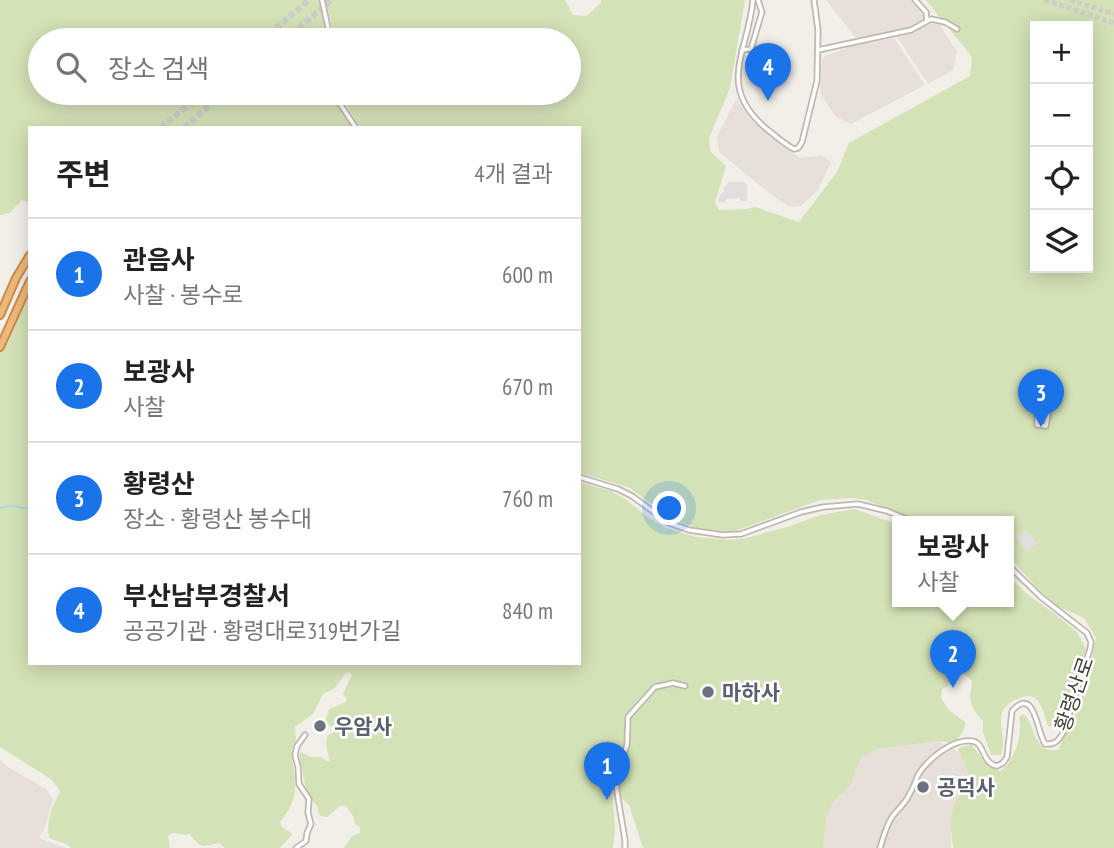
<!DOCTYPE html>
<html lang="ko">
<meta charset="utf-8">
<style>
body{margin:0;font-family:"PT Sans Narrow","Noto Sans KR",sans-serif;background:#f2f2f2;color:#222}
.controls{position:absolute;right:21px;top:21px;display:grid;overflow:hidden;border-radius:0px;box-shadow:0 4px 18px #0003}
.controls button{width:63px;height:63px;display:grid;place-items:center;padding:0;border:0;border-bottom:2px solid #e0e0e0;background:#fff;color:#222;font:35px sans-serif}
.you{position:absolute;left:670px;top:509px;width:24px;height:24px;margin:-18px;border:5px solid #fff;border-radius:50%;background:#1a73e8;box-shadow:0 0 0 10px #1a73e833}
.badge{display:grid;place-items:center;width:46px;height:46px;border-radius:50%;background:#1a73e8;color:#fff;font-size:23px;font-weight:700}
.pin{position:absolute;translate:-50% -58px;filter:drop-shadow(0 2px 4px #0008)}
.pin::after{content:'';position:absolute;top:37px;width:24px;height:21px;background:inherit;clip-path:polygon(0 0,100% 0,50% 100%)}
.popup{position:absolute;left:892px;top:516px;width:122px;height:91px;box-sizing:border-box;display:grid;place-content:center;border-radius:0px;background:#fff;filter:drop-shadow(0 2px 5px #0005);font-size:23px;white-space:nowrap;color:#767676}
.popup b{font-size:26px;color:#222}
.popup::after{content:'';position:absolute;left:50%;top:100%;margin-left:-14px;border:14px solid transparent;border-top-color:#fff}
.list{margin:0;padding:0;list-style:none}
h2{display:flex;justify-content:space-between;align-items:center;height:91px;margin:0;padding:0 28px;font-size:30px}
h2 small{font-size:23px;font-weight:400;color:#767676}
.list li{display:grid;grid-template-columns:46px 1fr auto;gap:21px;align-items:center;box-sizing:border-box;height:112px;padding:0 28px;border-top:2px solid #e0e0e0}
.list b{display:block;font-size:26px;white-space:nowrap}
.list p{margin:0;font-size:23px;white-space:nowrap;color:#767676}
.list em{font-size:23px;font-style:normal;color:#767676}
.icon{flex:none;width:38px;height:38px;fill:none;stroke:currentColor;stroke-width:2;stroke-linecap:round;stroke-linejoin:round}
.map{position:relative;flex:none;width:1114px;height:848px;overflow:hidden}
.search{position:absolute;background:#fff;box-shadow:0 4px 18px #0003;left:28px;top:28px;width:553px;height:77px;display:flex;align-items:center;gap:18px;box-sizing:border-box;padding:0 24px;border-radius:38px;color:#767676;font-size:26px}
.panel{position:absolute;background:#fff;box-shadow:0 4px 18px #0003;left:28px;top:126px;width:553px;height:539px;border-radius:0px}
.map>svg:first-child{display:block}
.residential{fill:#e6e0d8}
.green{fill:#d4e2b7;fill-rule:evenodd}
.parking{fill:#e1dfdd}
.lines{fill:none;stroke-linecap:round;stroke-linejoin:round}
.stream{stroke:#add7e8;stroke-width:2}
.major-tunnel{stroke:#cfccc6;stroke-width:5;stroke-dasharray:5 2.5;stroke-linecap:butt}
.highway-tunnel{stroke:#cfccc6;stroke-width:6;stroke-dasharray:6 3;stroke-linecap:butt}
.minor-casing{stroke:#c0b8b0;stroke-width:7}
.highway-casing{stroke:#cb8c4b;stroke-width:10}
.minor{stroke:#fff;stroke-width:3.5}
.highway{stroke:#edb97a;stroke-width:6}
.worship-dot{fill:#6b7280;stroke:#fff;stroke-width:2.5}
.labels{text-anchor:middle;dominant-baseline:central;stroke-width:5;stroke-linejoin:round;paint-order:stroke}
.worship-label{font-size:21px;font-weight:bold;fill:#5b616d;stroke:#fff;text-anchor:start}
.street-label{font-size:21px;fill:#453f38;stroke:#fff}
</style>
<div class="map">
<svg width="1114" height="848" viewBox="0 0 1114 848">
<rect width="100%" height="100%" fill="#f2efe9"/>
<g class="residential">
<polygon points="826,0 910,0 923,14 924,19 908,28 856,38"/>
<polygon points="938,22 957,52 953,70 928,84 897,37 912,33 925,25"/>
<polygon points="894,38 925,85 851,124 836,117 820,93 822,59 825,56 851,46"/>
<polygon points="736,99 753,122 800,158 822,155 831,162 818,190 801,206 790,207 773,196 719,152 717,137"/>
<polygon points="938,741 958,752 966,767 968,779 952,811 951,848 823,848 827,816 833,802 850,786 859,755 878,749"/>
<polygon points="0,760 8,767 46,789 53,799 44,830 39,838 66,848 0,848"/>
</g>
<g class="green">
<polygon points="0,0 320,0 328,40 40,40 40,93 332,93 354,128 30,128 30,203 22,200 10,213 0,215"/>
<path d="M325,0H565L573,15L586,16L601,3V0H745L730,88L709,138L710,151L726,166L715,202L719,210L747,209L755,207L799,222L837,172L849,143L970,76L972,57L926,0H1114V848H953C952,836 949,820 953,808C956,797 968,789 968,777C968,767 961,760 958,750L959,748L971,744C980,755 985,767 1000,771C1015,761 1023,735 1019,717L1023,714C1035,722 1032,743 1046,749C1049,751 1054,750 1058,750L1076,713L1086,685L1096,638L1084,618L1057,606L1037,588L1014,562L1009,559V522H922L866,500L852,498L820,500L733,532L699,529L674,520L628,487L579,473V128H362L357,123L340,93H569V40H333V29ZM1035,26H1088V268H1035Z"/>
<path d="M30,285V663H579V482L611,491L628,501L646,516L666,528L696,537L730,540L746,538L787,527L821,515L854,509L897,524V602H1009V577L1027,594L1055,614L1077,632L1086,649L1058,727L1048,726C1042,709 1040,688 1017,699C1012,701 1006,705 1003,710C999,720 1003,733 1003,744C1003,748 1001,751 1001,755H991L983,732V721C969,706 969,701 972,681L964,674L958,676L953,683L942,689L941,698L949,710L966,723C960,739 956,745 938,741L878,749L861,757L850,786L833,802L827,816L823,848H643L629,805L612,789L615,829L613,848H344L352,836L360,833V827L355,824L353,816L346,806H340L327,817L320,816L317,806L308,795L305,785L299,755L301,752L311,757H321L326,761H329C330,751 323,748 328,735L333,733L334,728L325,723L329,709L346,702L347,699L343,694L352,675L349,672L345,674L334,689L323,694L313,714L295,727L296,740L292,749V755C295,787 301,795 280,822L282,827L290,832L292,835L280,848H225L219,843C199,848 200,847 190,834L186,835L172,833L168,836L170,848H71L66,844L49,838C46,819 52,808 60,791L51,779L0,747V352Z"/>
</g>
<g class="parking">
<polygon points="237,93 285,93 288,99 262,102 254,96 237,99"/>
<polygon points="729,182 744,182 747,185 747,201 741,201 740,198 726,199 725,202 718,202 718,199 722,193 724,192 724,188"/>
<polygon points="1026,530 1037,544 1026,551 1017,537"/>
</g>
<g class="lines">
<polyline class="stream" points="0,508 12,506 30,509"/>
<g class="major-tunnel">
<polyline points="1045,0 1114,23"/>
<polyline points="1070,0 1114,14"/>
</g>
<g class="highway-tunnel">
<polyline points="262,40 309,0"/>
<polyline points="285,40 331,0"/>
<polyline points="161,128 202,93"/>
<polyline points="184,128 224,93"/>
</g>
<g class="minor-casing">
<g id="minor">
<polyline points="322,0 329,32 329,40"/>
<path d="M753,0C748,53 715,87 768,130C776,136 784,144 794,149L798,148L802,142L817,81L818,30L814,0"/>
<polyline points="915,0 926,12 927,21"/>
<polyline points="742,50 751,49 762,12 758,0"/>
<polyline points="818,50 911,30 931,19 945,22 957,29"/>
<polyline points="333,93 356,128"/>
<polygon points="1041,412 1048,415 1046,426 1037,425 1037,414"/>
<polyline points="579,477 618,489 632,496 669,523 689,530 723,535 741,534 801,512 823,507 858,504 887,511 914,522"/>
<polyline points="296,848 306,841 307,833 311,824 308,813 309,799 299,784 298,767 295,755 297,746 305,735"/>
<polyline points="625,848 625,840 617,792 616,776 627,745 628,717 655,687 673,683 685,686"/>
<path d="M880,848C883,838 886,826 892,817C897,810 905,804 909,795C913,789 915,782 918,775C927,760 953,738 972,741C985,742 981,763 997,766L1003,763L1007,757L1012,711C1035,685 1037,733 1045,744C1056,745 1059,740 1064,731L1090,649L1091,642L1087,633L1041,597L1009,566"/>
</g>
</g>
<g class="highway-casing">
<g id="highway">
<polyline points="0,315 16,278 30,255"/>
<polyline points="0,347 30,281"/>
</g>
</g>
<use href="#minor" class="minor"/>
<use href="#highway" class="highway"/>
</g>
<g class="worship-dot">
<circle cx="708" cy="692" r="7"/>
<circle cx="320" cy="726" r="7"/>
<circle cx="923" cy="787" r="7"/>
</g>
<g class="labels">
<g class="worship-label">
<text x="722" y="692">마하사</text>
<text x="334" y="726">우암사</text>
<text x="937" y="787">공덕사</text>
</g>
<g class="street-label">
<text transform="translate(1074 694) rotate(-71)">황령산로</text>
</g>
</g>
</svg>
<div class="controls">
<button>+</button>
<button>−</button>
<button><svg class="icon" aria-label="locate" viewBox="0 0 24 24"><circle cx="12" cy="12" r="6"/><path d="M12 2v4M12 18v4M2 12h4M18 12h4"/></svg></button>
<button><svg class="icon" aria-label="layers" viewBox="0 0 24 24"><path d="M12 4l9 5-9 5-9-5zM3 14l9 5 9-5"/></svg></button>
</div>
<div class="you"></div>
<div class="pin badge" style="left:607px;top:800px">1</div>
<div class="pin badge" style="left:953px;top:688px">2</div>
<div class="popup"><b>보광사</b>사찰</div>
<div class="pin badge" style="left:1041px;top:427px">3</div>
<div class="pin badge" style="left:768px;top:101px">4</div>
<div class="search"><svg class="icon" aria-label="search" viewBox="0 0 24 24"><circle cx="10" cy="10" r="6"/><path d="M15 15l6 6"/></svg>장소 검색</div>
<section class="panel">
<h2>주변<small>4개 결과</small></h2>
<ul class="list">
<li><span class="badge">1</span><div><b>관음사</b><p>사찰 · 봉수로</p></div><em>600 m</em></li>
<li><span class="badge">2</span><div><b>보광사</b><p>사찰</p></div><em>670 m</em></li>
<li><span class="badge">3</span><div><b>황령산</b><p>장소 · 황령산 봉수대</p></div><em>760 m</em></li>
<li><span class="badge">4</span><div><b>부산남부경찰서</b><p>공공기관 · 황령대로319번가길</p></div><em>840 m</em></li>
</ul>
</section>
</div>
